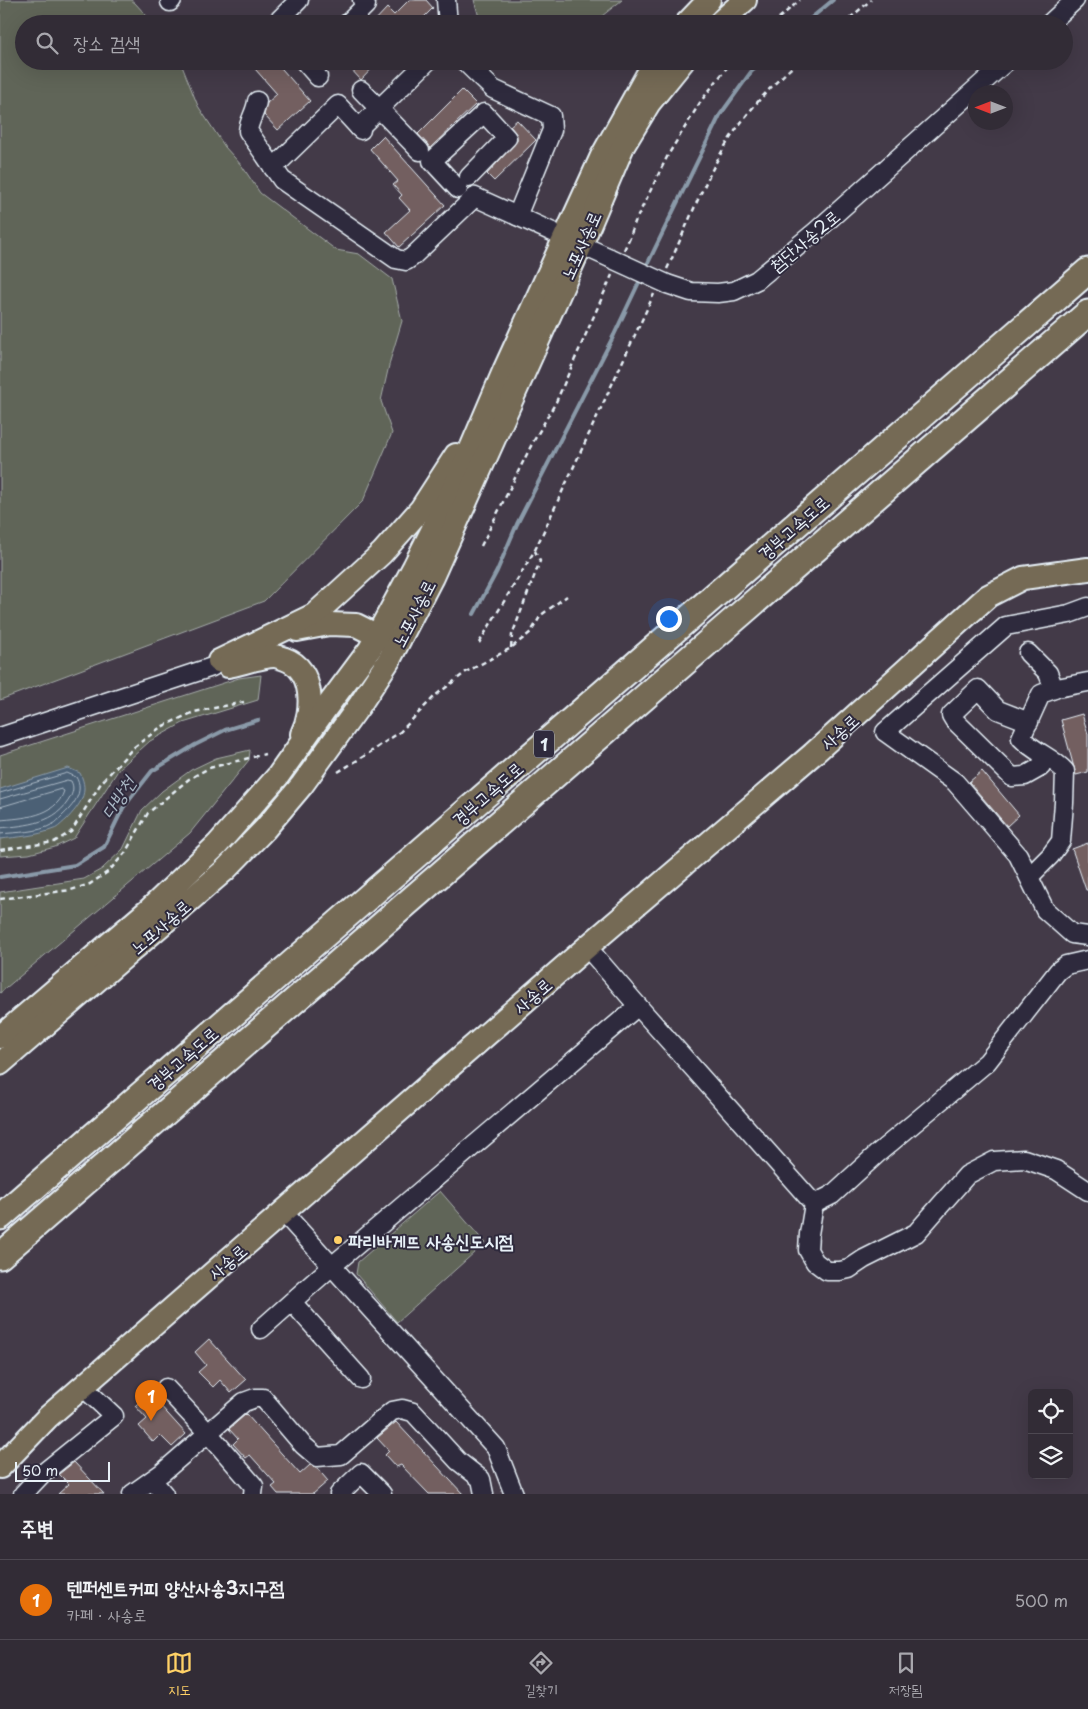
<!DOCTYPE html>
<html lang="ko">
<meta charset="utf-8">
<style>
body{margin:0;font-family:"Playpen Sans","Poor Story",sans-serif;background:#3d3842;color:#f1f3f6}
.controls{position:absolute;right:15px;bottom:15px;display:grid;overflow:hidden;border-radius:8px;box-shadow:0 5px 20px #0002}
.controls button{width:45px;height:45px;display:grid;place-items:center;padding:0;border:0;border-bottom:1px solid #4d4851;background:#322c36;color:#f1f3f6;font:25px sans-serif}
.compass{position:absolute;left:968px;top:85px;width:45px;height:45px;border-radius:50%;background:#322c36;box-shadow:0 5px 20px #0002;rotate:270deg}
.scale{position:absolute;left:15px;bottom:12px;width:95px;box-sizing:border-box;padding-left:5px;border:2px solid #e8f1f8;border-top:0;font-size:14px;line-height:18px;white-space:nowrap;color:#e8f1f8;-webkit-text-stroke:4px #2f2a3d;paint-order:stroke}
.you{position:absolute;left:668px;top:618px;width:18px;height:18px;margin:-12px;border:4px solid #fff;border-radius:50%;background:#1a73e8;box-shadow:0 0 0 8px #1a73e833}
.badge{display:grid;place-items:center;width:32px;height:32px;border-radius:50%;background:#ffd166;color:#fff;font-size:16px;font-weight:700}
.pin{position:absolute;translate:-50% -41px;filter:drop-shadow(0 1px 2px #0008)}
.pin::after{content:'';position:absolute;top:26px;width:18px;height:15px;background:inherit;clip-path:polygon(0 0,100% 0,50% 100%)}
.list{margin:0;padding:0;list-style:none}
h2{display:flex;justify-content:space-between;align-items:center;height:65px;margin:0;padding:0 20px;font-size:21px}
h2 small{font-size:16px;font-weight:400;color:#a8a7ad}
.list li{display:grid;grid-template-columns:32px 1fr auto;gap:15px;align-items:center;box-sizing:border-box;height:80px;padding:0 20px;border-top:1px solid #4d4851}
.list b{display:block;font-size:19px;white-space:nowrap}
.list p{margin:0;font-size:16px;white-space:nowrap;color:#a8a7ad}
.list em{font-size:16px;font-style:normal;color:#a8a7ad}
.icon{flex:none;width:28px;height:28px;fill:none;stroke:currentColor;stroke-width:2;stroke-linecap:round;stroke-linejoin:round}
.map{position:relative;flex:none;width:1088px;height:1494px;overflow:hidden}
.search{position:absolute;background:#322c36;box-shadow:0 5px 20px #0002;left:15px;right:15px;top:15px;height:55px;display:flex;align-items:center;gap:12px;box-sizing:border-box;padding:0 18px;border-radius:28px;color:#a8a7ad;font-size:19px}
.sheet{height:145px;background:#322c36}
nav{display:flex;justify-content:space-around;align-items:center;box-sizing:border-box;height:70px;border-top:1px solid #4d4851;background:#322c36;font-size:14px;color:#a8a7ad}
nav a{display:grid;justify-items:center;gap:2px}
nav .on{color:#ffd166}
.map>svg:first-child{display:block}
.green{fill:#616558;stroke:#a4aba8}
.water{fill:#4b6075;stroke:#8a9aa9}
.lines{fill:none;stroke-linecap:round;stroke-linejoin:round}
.shore{stroke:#a9b7c4;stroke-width:1}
.stream{stroke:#8a9aa9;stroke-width:4}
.building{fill:#735f60;stroke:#e8f1f8}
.minor-casing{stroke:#e8f1f8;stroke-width:21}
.major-casing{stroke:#e8f1f8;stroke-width:26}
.highway-casing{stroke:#e8f1f8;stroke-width:29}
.path{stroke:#e8f1f8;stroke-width:2.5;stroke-dasharray:5 4;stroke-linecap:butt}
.minor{stroke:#2f2a3d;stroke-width:18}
.major{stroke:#756a55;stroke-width:22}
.highway{stroke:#756a55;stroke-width:25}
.minor-bridge-casing{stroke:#e8f1f8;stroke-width:21;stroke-linecap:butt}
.minor-bridge{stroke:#2f2a3d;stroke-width:18}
.poi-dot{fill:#ffd166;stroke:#2f2a3d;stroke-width:2}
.labels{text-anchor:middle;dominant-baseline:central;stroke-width:4;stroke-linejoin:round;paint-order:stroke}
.shield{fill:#2f2a3d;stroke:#b0b5c0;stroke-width:1}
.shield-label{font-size:16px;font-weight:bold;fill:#e8f1f8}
.street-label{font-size:18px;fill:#e8f1f8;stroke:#2f2a3d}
.poi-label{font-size:18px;font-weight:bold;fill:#e8f1f8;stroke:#2f2a3d;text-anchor:start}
.water-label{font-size:19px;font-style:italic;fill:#a9b7c4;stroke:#2f2a3d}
</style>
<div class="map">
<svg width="1088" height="1494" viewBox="0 0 1088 1494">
<rect width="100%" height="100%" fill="#433a48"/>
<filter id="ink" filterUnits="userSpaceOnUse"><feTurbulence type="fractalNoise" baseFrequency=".02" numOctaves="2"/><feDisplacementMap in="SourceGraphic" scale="10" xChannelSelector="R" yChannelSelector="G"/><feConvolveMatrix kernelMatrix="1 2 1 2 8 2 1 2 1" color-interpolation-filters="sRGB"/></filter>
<g filter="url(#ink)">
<g class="green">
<polygon points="0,0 131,0 135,3 154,24 24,24 24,61 180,61 198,106 225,147 242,166 260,193 336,250 359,254 392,279 402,321 390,361 381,401 392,433 363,501 264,601 0,700"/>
<polygon points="474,0 622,0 592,24 481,24"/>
<polygon points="261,675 258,700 183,723 150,741 119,769 74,838 55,847 29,854 0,856 0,755 239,678"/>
<polygon points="250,750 249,760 190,833 0,993 0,892 84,879 102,869 123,849 142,810 162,791 191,770 216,758"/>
<polygon points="440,1191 485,1243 397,1322 356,1274 358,1262"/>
</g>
<path class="water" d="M68,768L80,773C90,793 80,805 66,820C62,823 58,828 54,829C36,836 18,837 0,839V789Z"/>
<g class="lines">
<g class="shore">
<path d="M0,793L67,773L76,777C85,792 73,806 62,816C59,819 56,823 53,824C38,833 17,832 0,834"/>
<path d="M0,799L67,780L71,781C74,787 73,791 71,796C57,824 27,825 0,828"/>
<path d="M0,807L61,789L64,791C56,817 22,818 0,820"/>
</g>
<g class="stream">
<polyline points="804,24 833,0"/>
<polyline points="645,269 720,115 751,72 763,61"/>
<polyline points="474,614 497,571 517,524 614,335 641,278"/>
<polyline points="0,877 75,865 104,847 123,808 152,771 195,745 225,730 258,720"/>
</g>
</g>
<g class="building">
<polygon points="409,0 426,0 433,8 417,24 372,24 387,8 394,15"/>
<polygon points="248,61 275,61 310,101 278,130 264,115 267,103 277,94"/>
<polygon points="355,61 379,61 361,80 349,67"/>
<polygon points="462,90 476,104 430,148 418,134"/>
<polygon points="517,120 536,140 494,181 487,174 517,141 517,135 510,126"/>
<polygon points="383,136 445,205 399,247 386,232 410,210 399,198 402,195 393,185 398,181 370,149"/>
<polygon points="1082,714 1088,734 1088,772 1076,775 1061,720"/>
<polygon points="982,771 1019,815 1007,826 969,782"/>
<polygon points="1088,843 1088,890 1086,890 1072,849"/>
<polygon points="209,1339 246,1380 231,1393 220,1380 213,1387 198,1372 206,1365 195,1352"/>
<polygon points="149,1393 186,1434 172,1447 160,1435 153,1442 139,1426 147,1419 135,1406"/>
<polygon points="246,1414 300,1474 310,1465 316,1467 328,1481 313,1494 278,1494 272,1487 276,1484 250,1455 246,1458 233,1444 238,1439 229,1429"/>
<polygon points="396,1422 463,1494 429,1494 401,1465 396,1467 385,1455 389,1451 377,1438"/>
<polygon points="74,1462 104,1494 58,1494 69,1484 59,1474"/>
</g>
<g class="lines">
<g class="minor-casing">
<g id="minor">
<polyline points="446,0 448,24"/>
<polyline points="170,2 172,0"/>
<polyline points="275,24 299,0"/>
<polyline points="347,24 366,5 362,0"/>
<polyline points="1049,24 1075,0"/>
<polyline points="304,61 318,77"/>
<polyline points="464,61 493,89 551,116 552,130 517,216"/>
<polyline points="361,90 420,151"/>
<path d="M257,101C256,112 249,120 248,131L282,180L396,259L406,261L412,257L475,197L610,258"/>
<polyline points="359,128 428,61"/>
<polyline points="273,168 338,105 361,130"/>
<polyline points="458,189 432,161 484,113 507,138 469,177"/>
<polyline points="667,284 691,292 718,293 734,291 757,280 815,232 1007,61"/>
<polyline points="1088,607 1069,614 1006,626 885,732 955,782 1018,855 1045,910 1072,934 1088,936"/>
<polyline points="1028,653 1048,673 1054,689"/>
<polyline points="1029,722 998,710 978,689 951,715 954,720 1012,777 1025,776 1041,767 1044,756"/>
<polyline points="0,737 212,667"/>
<path d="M1029,877L1050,856L1061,841L1064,803L1065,771C1052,757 1034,752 1021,738L1041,694L1057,688L1088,682"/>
<polyline points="587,947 638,1006 814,1204 809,1234 808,1250 815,1262 827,1271 840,1271 849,1269 864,1259 916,1233 967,1175 994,1161 1024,1159 1056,1170 1088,1191"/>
<polyline points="814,1204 832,1195 877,1154 987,1062 1058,971 1066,965 1088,960"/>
<polyline points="283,1212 496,1448 514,1494"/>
<polyline points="292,1302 361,1379"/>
<polyline points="261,1329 332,1266 638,1006"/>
<polyline points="166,1388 208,1433 254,1486 253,1494"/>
<polyline points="152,1480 164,1494"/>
<polyline points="23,1494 42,1474 114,1416 83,1387"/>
<polyline points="132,1494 163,1472 244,1402 255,1398 263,1398 303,1445 317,1457 341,1455 392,1411 402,1409 413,1412 458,1461 481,1479 484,1494"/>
<polyline points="339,1494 361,1473 382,1494"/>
</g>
</g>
<g class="major-casing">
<g id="major">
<polyline points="686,24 709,0"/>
<polyline points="718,24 745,0"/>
<polyline points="297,630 329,624 356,625 390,642"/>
<polyline points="219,661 314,615 382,553 421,509 456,455"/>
<path d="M228,666C239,664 264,656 274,656C277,656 282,658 285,659C314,669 314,711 302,734"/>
<polyline points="0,1037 150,909 217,845 278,776 326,708 370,649 414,567 458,479 504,371 602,156 655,61"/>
<polyline points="0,1064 225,870 264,830 302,785 359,706 389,660 432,577 581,245 623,146 649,103 683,61"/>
<polyline points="0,1467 48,1417 587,947 813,754 988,596 1023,578 1088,569"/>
</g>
</g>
<g class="highway-casing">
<g id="highway">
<polyline points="0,1217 1088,271"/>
<polyline points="0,1256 1088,313"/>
</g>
</g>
<g class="path">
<polyline points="772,24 800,0"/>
<polyline points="843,24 871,0"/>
<polyline points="624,250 630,237 635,222 668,155 701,101 732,61"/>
<path d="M667,269C685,231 700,191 720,155C740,119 768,88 799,61"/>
<polyline points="481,546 532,444 556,402 612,275"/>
<polyline points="479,643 535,550 654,294"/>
<polyline points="511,648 512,635 540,561 535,551"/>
<polyline points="338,772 366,755 400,732 436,695 466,672 511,648 531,632 541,615 567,596"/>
<polyline points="0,850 54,842 71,832 101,783 133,748 161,727 194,712 244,702"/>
<polyline points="0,899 71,890 90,884 109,871 125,853 148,813 189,779 209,768 265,754"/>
</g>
<use href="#minor" class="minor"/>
<use href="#major" class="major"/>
<use href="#highway" class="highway"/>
<g class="minor-bridge-casing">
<polyline id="minor-bridge" points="610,258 667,284"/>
</g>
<use href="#minor-bridge" class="minor-bridge"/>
</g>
</g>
<circle class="poi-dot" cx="338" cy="1240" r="5"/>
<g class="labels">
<rect class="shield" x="534" y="730.5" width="20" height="27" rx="4"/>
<g class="shield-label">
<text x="544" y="744">1</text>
</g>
<g class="street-label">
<text transform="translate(804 240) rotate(-40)">첨단사송2로</text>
<text transform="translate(580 245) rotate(-66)">노포사송로</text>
<text transform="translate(793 527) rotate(-41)">경부고속도로</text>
<text transform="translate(413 613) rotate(-63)">노포사송로</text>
<text transform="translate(839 731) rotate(-42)">사송로</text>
<text transform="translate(487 793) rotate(-41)">경부고속도로</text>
<text transform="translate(160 926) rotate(-41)">노포사송로</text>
<text transform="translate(532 995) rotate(-41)">사송로</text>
<text transform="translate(182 1058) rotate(-41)">경부고속도로</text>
<text transform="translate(227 1261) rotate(-41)">사송로</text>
</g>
<g class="poi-label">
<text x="348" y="1240">파리바게뜨 사송신도시점</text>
</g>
<g class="water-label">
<text transform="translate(117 797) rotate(-57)">다방천</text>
</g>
</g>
</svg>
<div class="controls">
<button><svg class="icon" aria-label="locate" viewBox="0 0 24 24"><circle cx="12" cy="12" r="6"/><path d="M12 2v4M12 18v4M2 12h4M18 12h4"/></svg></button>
<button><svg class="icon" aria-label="layers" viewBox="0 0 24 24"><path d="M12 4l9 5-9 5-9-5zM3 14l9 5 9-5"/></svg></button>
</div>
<svg class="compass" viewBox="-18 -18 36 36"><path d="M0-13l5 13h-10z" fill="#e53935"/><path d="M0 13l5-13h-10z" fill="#a8a7ad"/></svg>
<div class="scale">50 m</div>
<div class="you"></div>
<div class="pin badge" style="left:151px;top:1421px;background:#e8710a">1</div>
<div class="search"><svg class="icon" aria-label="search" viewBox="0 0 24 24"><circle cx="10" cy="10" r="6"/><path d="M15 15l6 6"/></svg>장소 검색</div>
</div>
<section class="sheet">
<h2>주변<small></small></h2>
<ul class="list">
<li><span class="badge" style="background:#e8710a">1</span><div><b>텐퍼센트커피 양산사송3지구점</b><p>카페 · 사송로</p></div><em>500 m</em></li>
</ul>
</section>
<nav>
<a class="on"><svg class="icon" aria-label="map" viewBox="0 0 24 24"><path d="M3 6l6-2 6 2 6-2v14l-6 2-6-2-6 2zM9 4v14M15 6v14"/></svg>지도</a>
<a><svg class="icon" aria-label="directions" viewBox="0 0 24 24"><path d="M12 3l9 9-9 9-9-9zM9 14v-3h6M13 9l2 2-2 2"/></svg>길찾기</a>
<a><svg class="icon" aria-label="saved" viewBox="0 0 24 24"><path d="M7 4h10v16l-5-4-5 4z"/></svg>저장됨</a>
</nav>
